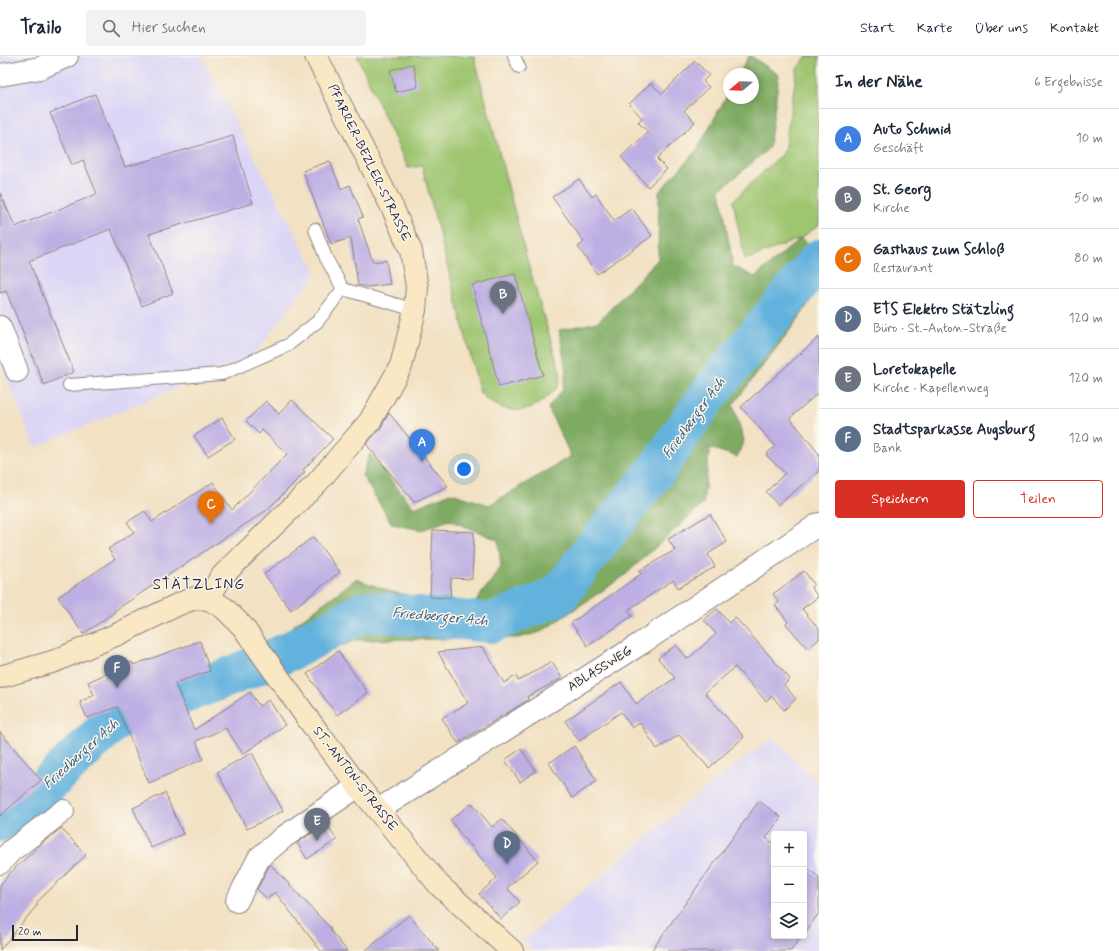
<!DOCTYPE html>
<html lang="de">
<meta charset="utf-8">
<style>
body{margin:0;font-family:Mynerve,sans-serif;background:#f2f2f3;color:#1f2937}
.controls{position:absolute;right:12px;bottom:12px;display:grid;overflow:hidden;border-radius:4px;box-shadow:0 2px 6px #0003}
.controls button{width:36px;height:36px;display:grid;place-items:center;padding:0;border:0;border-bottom:1px solid #e0e1e3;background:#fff;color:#1f2937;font:20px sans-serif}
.compass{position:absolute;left:723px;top:12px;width:36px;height:36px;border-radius:50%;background:#fff;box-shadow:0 2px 6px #0003;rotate:251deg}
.scale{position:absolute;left:12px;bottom:10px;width:66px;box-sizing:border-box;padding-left:4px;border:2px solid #22223b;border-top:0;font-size:11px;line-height:14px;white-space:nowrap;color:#22223b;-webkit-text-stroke:3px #fbf7ec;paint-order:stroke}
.you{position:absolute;left:464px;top:413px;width:14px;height:14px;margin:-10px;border:3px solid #fff;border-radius:50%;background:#1a73e8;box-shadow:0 0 0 6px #1a73e833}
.badge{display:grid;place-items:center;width:26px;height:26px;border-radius:50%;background:#d93025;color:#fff;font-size:13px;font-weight:700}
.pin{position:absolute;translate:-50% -33px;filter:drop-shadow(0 1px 2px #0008)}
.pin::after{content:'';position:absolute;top:21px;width:14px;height:12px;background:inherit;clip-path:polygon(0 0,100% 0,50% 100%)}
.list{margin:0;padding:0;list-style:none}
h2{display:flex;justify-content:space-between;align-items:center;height:52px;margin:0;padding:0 16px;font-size:17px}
h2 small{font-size:13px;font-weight:400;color:#747a83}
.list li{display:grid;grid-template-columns:26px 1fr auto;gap:12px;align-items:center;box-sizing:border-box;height:60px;padding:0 16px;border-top:1px solid #e0e1e3}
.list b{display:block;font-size:15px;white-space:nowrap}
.list p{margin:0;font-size:13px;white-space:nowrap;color:#747a83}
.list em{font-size:13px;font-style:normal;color:#747a83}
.actions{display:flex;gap:8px;padding:12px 16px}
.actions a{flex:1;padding:9px 0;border:1px solid #d93025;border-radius:4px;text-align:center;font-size:14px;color:#d93025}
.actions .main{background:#d93025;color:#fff}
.icon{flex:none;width:22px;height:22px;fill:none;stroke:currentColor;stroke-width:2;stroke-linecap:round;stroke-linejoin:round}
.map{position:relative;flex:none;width:819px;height:895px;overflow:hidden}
header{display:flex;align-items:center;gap:24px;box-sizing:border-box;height:56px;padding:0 20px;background:#fff;border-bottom:1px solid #e0e1e3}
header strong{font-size:19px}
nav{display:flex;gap:22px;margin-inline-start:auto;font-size:14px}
.search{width:280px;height:36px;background:#f2f2f3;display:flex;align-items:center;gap:10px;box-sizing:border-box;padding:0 14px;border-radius:4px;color:#747a83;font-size:15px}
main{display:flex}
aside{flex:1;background:#fff}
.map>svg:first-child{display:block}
.built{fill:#dcd6f6;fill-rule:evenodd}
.green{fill:#9ec570;stroke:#607456}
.forest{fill:#7eaa62;stroke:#50664e}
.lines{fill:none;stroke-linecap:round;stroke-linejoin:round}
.river{stroke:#64b2de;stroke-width:40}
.building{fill:#bdafe3}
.lane-casing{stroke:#8a827f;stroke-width:14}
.street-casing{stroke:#8a827f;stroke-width:24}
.secondary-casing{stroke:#8a827f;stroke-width:24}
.lane{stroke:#fff;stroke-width:12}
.street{stroke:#fff;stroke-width:22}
.secondary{stroke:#fae7c3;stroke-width:22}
.labels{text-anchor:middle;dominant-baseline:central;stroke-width:3;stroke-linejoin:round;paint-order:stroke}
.street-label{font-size:13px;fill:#22223b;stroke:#fbf7ec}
.water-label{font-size:14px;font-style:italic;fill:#3c5c7c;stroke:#fbf7ec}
.quarter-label{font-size:15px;letter-spacing:1px;fill:#22223b;stroke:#fbf7ec}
</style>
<header>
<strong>Trailo</strong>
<div class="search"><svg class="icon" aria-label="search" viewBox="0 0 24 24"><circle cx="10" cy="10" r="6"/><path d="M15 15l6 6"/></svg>Hier suchen</div>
<nav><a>Start</a><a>Karte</a><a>Über uns</a><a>Kontakt</a></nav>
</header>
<main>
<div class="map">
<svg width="819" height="895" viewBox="0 0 819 895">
<rect width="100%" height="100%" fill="#fbf7ec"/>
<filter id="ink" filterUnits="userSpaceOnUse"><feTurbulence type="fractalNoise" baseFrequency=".025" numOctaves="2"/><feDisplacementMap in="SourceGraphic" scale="8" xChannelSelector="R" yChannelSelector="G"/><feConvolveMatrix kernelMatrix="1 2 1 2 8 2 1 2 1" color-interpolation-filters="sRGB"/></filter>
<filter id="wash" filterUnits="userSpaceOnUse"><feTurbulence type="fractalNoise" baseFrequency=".012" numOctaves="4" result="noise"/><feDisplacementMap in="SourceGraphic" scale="16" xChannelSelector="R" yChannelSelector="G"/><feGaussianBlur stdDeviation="0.9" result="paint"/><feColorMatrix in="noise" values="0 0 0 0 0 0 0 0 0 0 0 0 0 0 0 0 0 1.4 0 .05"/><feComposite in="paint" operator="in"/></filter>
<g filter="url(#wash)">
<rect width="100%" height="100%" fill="#f2e1c3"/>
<g class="built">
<polygon points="0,0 201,0 316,217 253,300 35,391 0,307"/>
<path d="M772,682L819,727V895H535L522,885L713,726ZM774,778H804V880H774Z"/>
</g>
<g class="green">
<path d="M357,0H474L529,211L560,316C560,320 560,324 559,328C557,333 552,337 548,340C527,361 501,358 480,337L422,110L408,112Z"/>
<polygon points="807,0 819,0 819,169 801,182 745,204 733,145 784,96 797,13"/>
</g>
<polygon class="forest" points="749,0 751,0 779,19 769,92 720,134 733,210 755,221 801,182 819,195 819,232 799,262 733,349 744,384 737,401 710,392 703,448 624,520 541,576 518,582 356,584 297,609 277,582 356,523 392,536 472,551 501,511 498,484 449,464 422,474 392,468 362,419 370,398 414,452 451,437 489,449 571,400 548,352 563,333 566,315 559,274 598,266 658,203 659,136 696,95 729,36 729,42 753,42 753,18 739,18"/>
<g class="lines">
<polyline class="river" points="0,766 43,733 115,664 236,618 290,595 365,555 491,567 558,540 591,496 658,412 706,342 819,203"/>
</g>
<g id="blocks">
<g class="building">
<polygon points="695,5 709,19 703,25 709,31 684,55 695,66 657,103 667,113 648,131 621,101 648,76 638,66 642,62 629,48 651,27 662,38"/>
<polygon points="413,8 418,31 396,36 390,14"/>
<polygon points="95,38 125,111 233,80 253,147 149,178 173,237 142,250 111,173 29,205 74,316 44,329 6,235 0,237 0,136 15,171 97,138 83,104 72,109 50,57"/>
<polygon points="330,105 341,133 350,129 363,161 358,163 373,206 386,204 390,228 369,231 358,229 351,182 331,188 303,115"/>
<polygon points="579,123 592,141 596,138 614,165 632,152 652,180 597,218 578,191 584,186 552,141"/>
<polygon points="515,218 543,319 499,331 472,229"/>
<polygon points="819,281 819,336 790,362 819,398 819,415 778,449 766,436 785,417 766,399 775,390 741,351"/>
<polygon points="292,344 333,383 303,414 305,416 267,454 114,555 115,556 83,578 58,541 115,503 108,493 134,476 127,466 145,455 152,466 213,426 232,454 287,398 262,374 259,378 246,365 266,345 279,358"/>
<polygon points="389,357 448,430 414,446 366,388 380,373"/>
<polygon points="222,362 235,383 208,400 194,380"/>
<polygon points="710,458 727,486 708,498 715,511 678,532 673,524 628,554 632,560 588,590 571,567 641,518 639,515 675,494 668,483"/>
<polygon points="433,474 474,476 472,523 451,522 450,542 430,541"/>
<polygon points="313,481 340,516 291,554 264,518"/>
<polygon points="804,515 814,528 811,531 818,541 802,553 819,573 819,583 808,593 786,568 788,566 775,549 779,546 773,538"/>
<polygon points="717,553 729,567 735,561 790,623 784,629 796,643 784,654 772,640 766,645 735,611 705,637 744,681 709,712 679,679 657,693 640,667 632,672 621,656 579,685 565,665 621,626 636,648 675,622 658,602 676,589 688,603 716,578 704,564"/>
<polygon points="200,585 210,615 175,627 194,674 250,636 259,650 269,644 285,669 243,698 226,672 196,685 203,703 149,727 117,651 87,662 80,646 94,639 88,626 132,606 133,609"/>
<polygon points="483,591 504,627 516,620 518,625 552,606 562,622 527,641 528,644 458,687 442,662 468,647 438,596"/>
<polygon points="338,595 368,637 337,659 307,618"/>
<polygon points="0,676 41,724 0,760"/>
<polygon points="574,690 597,725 572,742 549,707"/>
<polygon points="521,693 536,715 520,726 505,704"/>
<polygon points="252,697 283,755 247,773 217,716"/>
<polygon points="165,737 183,778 151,792 133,752"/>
<polygon points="759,745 781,761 766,782 774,788 774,880 802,880 791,895 651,895"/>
<polygon points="472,747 492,771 502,763 538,805 507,832 520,846 501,863 479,838 497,822 470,788 469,789 450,764"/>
<polygon points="326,767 337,784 307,803 297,787"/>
<polygon points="61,772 86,799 36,847 38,848 0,894 0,829 10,817 41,788"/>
<polygon points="271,809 331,873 330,874 347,895 321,895 275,836 267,843 257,833 269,810"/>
<polygon points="804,810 819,821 819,857 804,878"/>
<polygon points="409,859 439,895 365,895"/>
</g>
</g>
</g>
<g filter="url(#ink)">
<use href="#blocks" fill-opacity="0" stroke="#8a827f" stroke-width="1"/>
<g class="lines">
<g class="lane-casing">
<g id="lane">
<polyline points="514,0 519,11"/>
<polyline points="315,173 326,202 343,233"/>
<polyline points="69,329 222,318 288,289 318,265 343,233 415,254"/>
</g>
</g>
<g class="street-casing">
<g id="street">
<polyline points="0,19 40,12 67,0"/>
<polyline points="0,271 17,315"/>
<polyline points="378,754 640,588 819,468"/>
<polyline points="0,807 11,795 63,755"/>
<polyline points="237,845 259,802 284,781 358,730"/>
</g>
</g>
<g class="secondary-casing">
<g id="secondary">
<polyline points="209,543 220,522 316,428 370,365 401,310 415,254 417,231 411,195 393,153 316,0"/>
<polyline points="209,543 224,552 243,571 308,663 358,730 439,829 512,895"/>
<polyline points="0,621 55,605 118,578 179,548 195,542 209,543"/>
</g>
</g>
<use href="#lane" class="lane"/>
<use href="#street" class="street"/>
<use href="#secondary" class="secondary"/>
</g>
</g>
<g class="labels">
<g class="street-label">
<text transform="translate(369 107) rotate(64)">PFARRER-BEZLER-STRASSE</text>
<text transform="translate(600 613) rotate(-32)">ABLASSWEG</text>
<text transform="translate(355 723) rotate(52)">ST.-ANTON-STRASSE</text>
</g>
<g class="water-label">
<text transform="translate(694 362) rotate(-54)">Friedberger Ach</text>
<text transform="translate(440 561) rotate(5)">Friedberger Ach</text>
<text transform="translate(81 698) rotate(-42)">Friedberger Ach</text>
</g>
<g class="quarter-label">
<text x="199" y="529">STÄTZLING</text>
</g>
</g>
</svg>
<div class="controls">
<button>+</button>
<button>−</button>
<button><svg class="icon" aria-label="layers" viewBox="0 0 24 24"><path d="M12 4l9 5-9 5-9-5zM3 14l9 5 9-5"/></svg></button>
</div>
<svg class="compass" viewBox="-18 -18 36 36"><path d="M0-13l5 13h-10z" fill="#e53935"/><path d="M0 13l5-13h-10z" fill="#747a83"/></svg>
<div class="scale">20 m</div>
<div class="you"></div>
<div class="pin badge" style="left:422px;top:406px;background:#3f7fe0">A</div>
<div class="pin badge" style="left:503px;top:258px;background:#6b7280">B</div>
<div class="pin badge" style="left:211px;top:468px;background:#e8710a">C</div>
<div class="pin badge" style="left:507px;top:808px;background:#5c6f8a">D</div>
<div class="pin badge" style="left:317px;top:785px;background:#6b7280">E</div>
<div class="pin badge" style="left:117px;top:632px;background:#5c6f8a">F</div>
</div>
<aside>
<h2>In der Nähe<small>6 Ergebnisse</small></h2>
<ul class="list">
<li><span class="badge" style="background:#3f7fe0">A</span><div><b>Auto Schmid</b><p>Geschäft</p></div><em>10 m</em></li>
<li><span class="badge" style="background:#6b7280">B</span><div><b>St. Georg</b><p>Kirche</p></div><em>50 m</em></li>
<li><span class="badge" style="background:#e8710a">C</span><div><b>Gasthaus zum Schloß</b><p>Restaurant</p></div><em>80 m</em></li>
<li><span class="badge" style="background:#5c6f8a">D</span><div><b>ETS Elektro Stätzling</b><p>Büro · St.-Anton-Straße</p></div><em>120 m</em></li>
<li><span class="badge" style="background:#6b7280">E</span><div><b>Loretokapelle</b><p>Kirche · Kapellenweg</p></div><em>120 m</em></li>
<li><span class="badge" style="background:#5c6f8a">F</span><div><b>Stadtsparkasse Augsburg</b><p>Bank</p></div><em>120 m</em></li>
</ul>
<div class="actions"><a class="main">Speichern</a><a>Teilen</a></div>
</aside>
</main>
